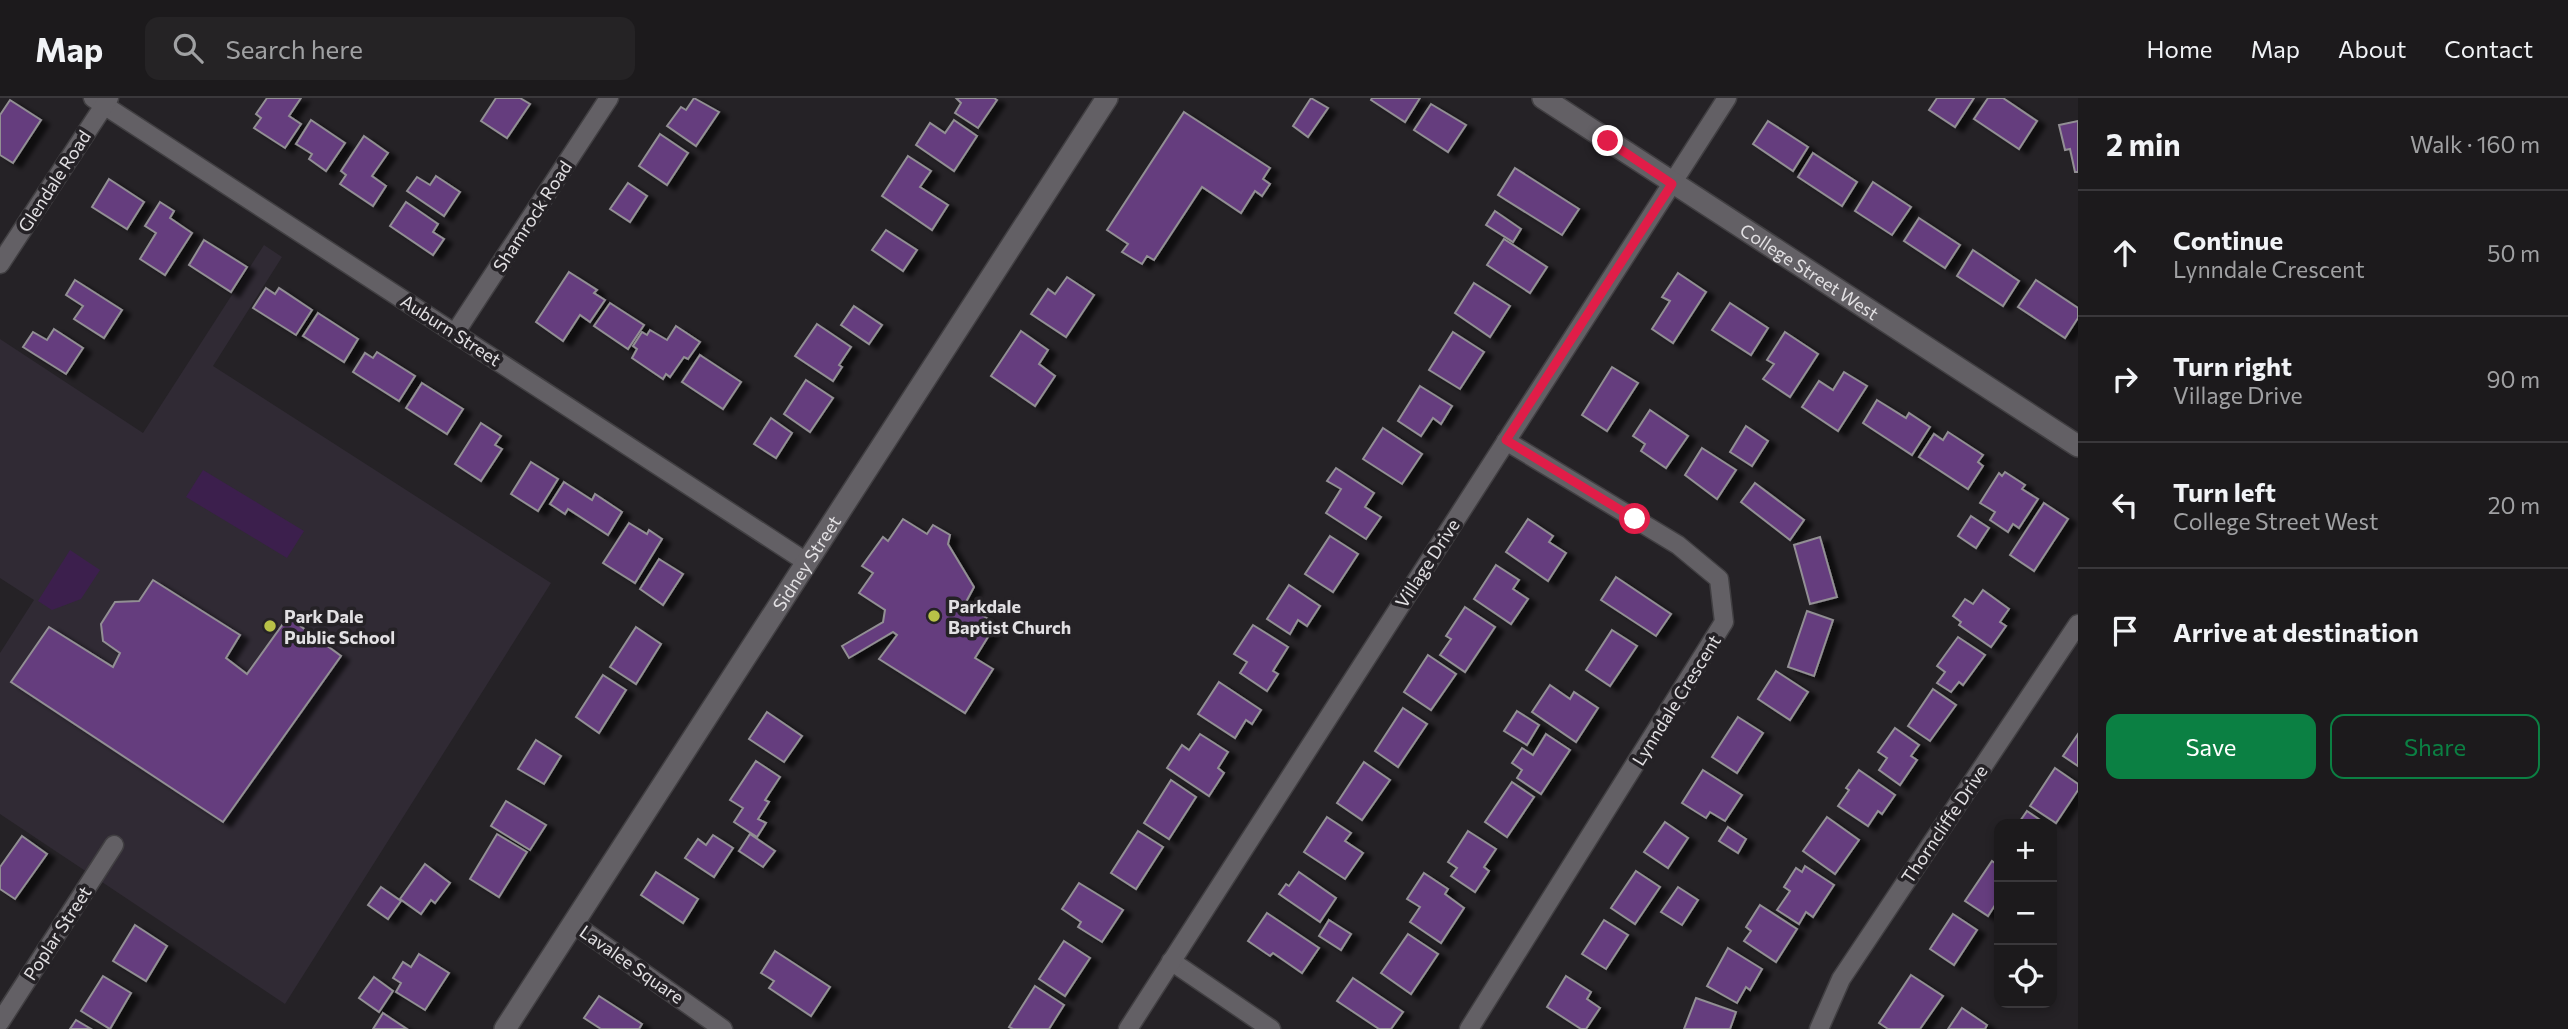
<!DOCTYPE html>
<meta charset="utf-8">
<style>
body{margin:0;font-family:Commissioner,sans-serif;background:#252325;color:#f1f3f6}
.controls{position:absolute;right:21px;bottom:21px;display:grid;overflow:hidden;border-radius:14px;box-shadow:0 4px 10px #0003}
.controls button{width:63px;height:63px;display:grid;place-items:center;padding:0;border:0;border-bottom:2px solid #3a383b;background:#1c1a1c;color:#f1f3f6;font:35px sans-serif}
.stop{position:absolute;width:21px;height:21px;margin:-16px;border:5px solid #e11d48;border-radius:50%;background:#fff}
.stop.end{background:#e11d48;border-color:#fff;box-shadow:0 2px 7px #0008}
.list{margin:0;padding:0;list-style:none}
h2{display:flex;justify-content:space-between;align-items:center;height:91px;margin:0;padding:0 28px;font-size:30px}
h2 small{font-size:23px;font-weight:400;color:#a0a1a3}
.list li{display:grid;grid-template-columns:46px 1fr auto;gap:21px;align-items:center;box-sizing:border-box;height:126px;padding:0 28px;border-top:2px solid #3a383b}
.list b{display:block;font-size:26px;white-space:nowrap}
.list p{margin:0;font-size:23px;white-space:nowrap;color:#a0a1a3}
.list em{font-size:23px;font-style:normal;color:#a0a1a3}
.actions{display:flex;gap:14px;padding:21px 28px}
.actions a{flex:1;padding:16px 0;border:2px solid #0b8043;border-radius:14px;text-align:center;font-size:24px;color:#0b8043}
.actions .main{background:#0b8043;color:#fff}
.icon{flex:none;width:38px;height:38px;fill:none;stroke:currentColor;stroke-width:2;stroke-linecap:round;stroke-linejoin:round}
.map{position:relative;flex:none;width:2078px;height:931px;overflow:hidden}
header{display:flex;align-items:center;gap:42px;box-sizing:border-box;height:98px;padding:0 35px;background:#1c1a1c;border-bottom:2px solid #3a383b}
header strong{font-size:33px}
nav{display:flex;gap:38px;margin-inline-start:auto;font-size:24px}
.search{width:490px;height:63px;background:#252325;display:flex;align-items:center;gap:18px;box-sizing:border-box;padding:0 24px;border-radius:14px;color:#a0a1a3;font-size:26px}
main{display:flex}
aside{flex:1;background:#1c1a1c}
.map>svg:first-child{display:block}
.built{fill:#302a34}
.green{fill:#3c1f4d}
.building{fill:#653d7e;stroke:#928f94;stroke-width:2;filter:url(#shadow)}
.lines{fill:none;stroke-linecap:round;stroke-linejoin:round}
.minor-casing{stroke:#413f42;stroke-width:21}
.tertiary-casing{stroke:#413f42;stroke-width:24}
.secondary-casing{stroke:#413f42;stroke-width:24}
.minor{stroke:#636065;stroke-width:18}
.tertiary{stroke:#636065;stroke-width:21}
.secondary{stroke:#636065;stroke-width:21}
.route{stroke:#e11d48;stroke-width:9}
.poi-dot{fill:#b8c147;stroke:#252226;stroke-width:2.5}
.labels{text-anchor:middle;dominant-baseline:central;stroke-width:7;stroke-linejoin:round;paint-order:stroke}
.street-label{font-size:18px;fill:#e2e0e3;stroke:#252226}
.poi-label{font-size:18px;font-weight:bold;fill:#e2e0e3;stroke:#252226;text-anchor:start}
</style>
<header>
<strong>Map</strong>
<div class="search"><svg class="icon" aria-label="search" viewBox="0 0 24 24"><circle cx="10" cy="10" r="6"/><path d="M15 15l6 6"/></svg>Search here</div>
<nav><a>Home</a><a>Map</a><a>About</a><a>Contact</a></nav>
</header>
<main>
<div class="map">
<svg width="2078" height="931" viewBox="0 0 2078 931">
<defs>
<filter id="shadow"><feDropShadow dx="8" dy="4.5" stdDeviation="2" flood-color="#0009"/></filter>
</defs>
<rect width="100%" height="100%" fill="#252226"/>
<polygon class="built" points="264,147 282,159 213,268 551,485 285,906 0,716 0,555 34,502 0,480 0,241 143,335"/>
<g class="green">
<polygon points="203,372 304,433 287,460 186,399"/>
<polygon points="70,452 100,472 81,501 52,512 38,503"/>
</g>
<g class="building">
<polygon points="267,0 301,0 289,18 301,26 285,50 254,30 261,20 256,16"/>
<polygon points="496,0 520,0 530,6 507,40 481,23"/>
<polygon points="694,0 719,14 696,48 667,28 681,9 686,12"/>
<polygon points="994,0 997,2 978,30 955,15 961,5 956,0"/>
<polygon points="1311,0 1328,10 1308,39 1293,28"/>
<polygon points="1372,0 1420,0 1405,24 1371,2"/>
<polygon points="1937,0 1974,0 1955,29 1929,12"/>
<polygon points="1988,0 2003,0 2037,23 2019,51 1974,21"/>
<polygon points="10,2 41,22 13,65 0,57 0,17"/>
<polygon points="1431,6 1466,27 1448,54 1414,32"/>
<polygon points="1184,14 1270,70 1263,81 1270,86 1262,98 1255,93 1241,115 1202,89 1154,162 1147,158 1142,166 1122,154 1128,146 1107,132"/>
<polygon points="311,22 345,45 326,73 309,61 312,56 296,46"/>
<polygon points="954,22 977,38 954,73 916,47 930,25 945,35"/>
<polygon points="1768,23 1808,49 1793,73 1753,46"/>
<polygon points="2078,23 2078,74 2075,74 2070,51 2065,52 2059,27"/>
<polygon points="660,36 688,55 667,87 639,68"/>
<polygon points="364,38 388,55 372,78 386,88 373,108 340,86 346,77 341,73"/>
<polygon points="1813,55 1857,84 1842,108 1798,79"/>
<polygon points="908,58 931,73 920,89 948,107 932,132 882,98"/>
<polygon points="1515,70 1579,111 1562,137 1498,97"/>
<polygon points="436,78 460,94 444,118 407,93 417,79 430,87"/>
<polygon points="109,81 144,104 127,131 92,109"/>
<polygon points="1873,84 1911,109 1892,137 1855,113"/>
<polygon points="628,85 647,98 630,124 610,111"/>
<polygon points="160,104 174,113 170,120 192,135 165,177 140,161 156,135 145,128"/>
<polygon points="406,104 438,126 433,134 444,141 433,157 390,128"/>
<polygon points="1495,113 1521,131 1513,144 1486,127"/>
<polygon points="1919,120 1960,147 1945,170 1904,143"/>
<polygon points="886,132 917,152 903,173 872,152"/>
<polygon points="1504,141 1547,169 1530,195 1487,167"/>
<polygon points="204,142 247,169 231,194 189,167"/>
<polygon points="1973,152 2019,183 2003,208 1957,178"/>
<polygon points="569,174 597,192 594,195 605,202 590,224 580,217 563,243 536,224"/>
<polygon points="1678,175 1706,194 1673,245 1652,231 1670,203 1662,199"/>
<polygon points="1067,179 1094,197 1066,239 1031,216 1048,191 1055,196"/>
<polygon points="75,182 122,212 104,240 74,221 83,208 66,197"/>
<polygon points="2036,182 2078,210 2078,220 2065,240 2018,209"/>
<polygon points="1474,185 1510,208 1490,239 1455,215"/>
<polygon points="266,190 275,196 279,190 312,212 296,237 253,210"/>
<polygon points="610,205 644,227 628,251 594,228"/>
<polygon points="1730,205 1768,230 1751,257 1712,232"/>
<polygon points="854,208 882,227 869,246 841,227"/>
<polygon points="318,215 358,241 344,264 303,238"/>
<polygon points="817,226 851,249 839,267 842,269 833,283 795,258"/>
<polygon points="676,228 700,244 688,261 684,259 670,279 666,276 663,281 632,260 637,251 633,248 642,234 647,237 650,232 667,242"/>
<polygon points="54,231 83,250 66,276 23,249 33,234 47,242"/>
<polygon points="1021,233 1048,252 1039,266 1055,278 1035,308 991,278"/>
<polygon points="1453,234 1484,254 1460,291 1429,272"/>
<polygon points="1785,234 1818,256 1790,299 1763,281 1774,266 1767,262"/>
<polygon points="377,254 415,278 399,303 353,274 365,255 373,260"/>
<polygon points="700,257 741,284 723,311 682,284"/>
<polygon points="1612,269 1638,285 1607,333 1582,317"/>
<polygon points="1844,274 1867,288 1838,333 1802,309 1819,283 1833,292"/>
<polygon points="806,282 833,300 810,334 784,316"/>
<polygon points="422,285 463,311 447,336 406,310"/>
<polygon points="1420,288 1452,308 1441,326 1433,320 1421,338 1398,323"/>
<polygon points="1877,302 1906,320 1909,315 1930,329 1912,357 1863,325"/>
<polygon points="1650,312 1688,338 1666,370 1641,353 1645,346 1633,338"/>
<polygon points="771,320 792,335 776,360 754,346"/>
<polygon points="481,325 501,338 495,347 502,351 481,383 455,366"/>
<polygon points="1746,328 1768,343 1752,368 1730,354"/>
<polygon points="1383,330 1422,356 1402,386 1363,361"/>
<polygon points="1948,334 1983,357 1978,364 1983,368 1968,391 1919,359 1934,336 1943,342"/>
<polygon points="1702,350 1736,372 1717,401 1685,377"/>
<polygon points="531,364 558,381 538,413 511,396"/>
<polygon points="1336,370 1374,395 1365,409 1381,419 1366,441 1326,415 1341,391 1327,383"/>
<polygon points="2005,374 2025,387 2022,391 2038,401 2019,430 2013,426 2008,434 1990,422 1995,414 1980,405 1999,375 2002,378"/>
<polygon points="564,384 592,402 595,396 622,414 608,437 568,411 565,416 550,406"/>
<polygon points="1755,385 1804,422 1790,442 1741,404"/>
<polygon points="2044,405 2068,421 2034,473 2010,457"/>
<polygon points="1971,418 1989,430 1976,450 1958,438"/>
<polygon points="903,421 927,436 933,427 950,437 948,446 974,489 965,506 996,526 975,560 993,571 965,615 879,561 897,537 893,534 849,560 842,548 883,524 885,512 859,495 873,475 862,468 883,439 888,443"/>
<polygon points="1528,421 1553,438 1549,444 1566,455 1548,483 1506,454"/>
<polygon points="629,425 647,436 649,432 662,441 635,485 603,465"/>
<polygon points="1330,438 1358,456 1333,494 1305,476"/>
<polygon points="1820,439 1837,499 1810,506 1794,447"/>
<polygon points="659,461 683,476 663,507 640,491"/>
<polygon points="1496,467 1519,482 1513,491 1528,501 1511,526 1474,501"/>
<polygon points="1616,479 1671,516 1656,538 1601,502"/>
<polygon points="153,482 240,537 226,560 247,576 288,519 341,558 223,724 11,584 49,529 113,569 120,555 103,543 101,526 115,504 139,503"/>
<polygon points="1289,487 1320,508 1307,528 1298,522 1290,536 1267,521"/>
<polygon points="1983,492 2009,511 2000,524 2006,528 1991,549 1959,527 1961,524 1953,518 1965,501 1973,506"/>
<polygon points="1465,509 1495,529 1465,574 1440,557 1451,541 1446,538"/>
<polygon points="1807,513 1833,522 1814,578 1788,569"/>
<polygon points="1253,527 1288,549 1273,573 1278,576 1267,593 1240,575 1247,564 1234,556"/>
<polygon points="636,529 661,546 636,586 610,569"/>
<polygon points="1612,532 1637,548 1610,588 1586,572"/>
<polygon points="1958,539 1985,557 1963,587 1959,584 1951,594 1937,585 1945,574 1937,568"/>
<polygon points="1428,557 1456,576 1431,612 1404,594"/>
<polygon points="1776,573 1808,594 1790,622 1758,601"/>
<polygon points="603,577 626,592 599,635 576,619"/>
<polygon points="1219,584 1261,612 1252,626 1246,622 1235,640 1198,616"/>
<polygon points="1550,587 1570,601 1574,594 1598,610 1576,644 1532,614"/>
<polygon points="1933,591 1956,607 1930,643 1908,628"/>
<polygon points="1403,610 1427,626 1398,669 1375,653"/>
<polygon points="1517,613 1539,627 1527,647 1504,633"/>
<polygon points="767,614 802,638 784,664 749,641"/>
<polygon points="1738,619 1763,635 1737,675 1712,659"/>
<polygon points="1895,630 1919,647 1911,658 1917,662 1900,687 1879,672 1887,660 1878,654"/>
<polygon points="1200,636 1228,654 1218,670 1224,675 1209,698 1167,670 1182,647 1189,652"/>
<polygon points="1546,636 1570,652 1541,696 1517,680 1522,672 1512,665 1522,650 1533,657"/>
<polygon points="2078,636 2078,668 2063,658"/>
<polygon points="536,642 561,658 544,686 518,671"/>
<polygon points="756,663 780,679 765,702 769,704 758,721 766,725 757,739 734,724 743,710 730,702"/>
<polygon points="1364,664 1390,682 1362,722 1337,705"/>
<polygon points="2055,670 2078,686 2078,692 2056,725 2030,708"/>
<polygon points="1703,672 1742,697 1725,723 1710,714 1706,720 1682,705"/>
<polygon points="1859,672 1895,697 1882,716 1878,713 1868,728 1838,708 1849,692 1846,690"/>
<polygon points="1171,682 1196,699 1169,741 1144,725"/>
<polygon points="1512,684 1534,699 1507,739 1485,724"/>
<polygon points="506,703 546,727 530,752 491,728"/>
<polygon points="2027,713 2046,726 2018,726"/>
<polygon points="1327,719 1351,735 1345,743 1363,755 1345,781 1304,754"/>
<polygon points="1827,719 1859,742 1835,776 1803,753"/>
<polygon points="1665,724 1688,740 1668,770 1644,754"/>
<polygon points="1728,729 1746,741 1738,755 1719,743"/>
<polygon points="1138,733 1163,749 1136,791 1111,775"/>
<polygon points="1468,733 1496,751 1484,769 1489,773 1475,794 1451,778 1457,770 1448,764"/>
<polygon points="497,736 527,754 499,799 470,781"/>
<polygon points="750,736 775,753 763,769 739,753"/>
<polygon points="713,737 733,750 714,779 685,760 698,741 706,747"/>
<polygon points="22,738 47,756 15,801 0,791 0,769"/>
<polygon points="1992,763 1999,768 1999,801 1988,818 1965,803"/>
<polygon points="425,766 450,785 435,805 431,802 421,816 400,801"/>
<polygon points="1805,768 1834,787 1813,819 1806,814 1799,826 1777,812 1790,793 1784,789 1796,770 1802,774"/>
<polygon points="1636,773 1660,789 1635,826 1611,810"/>
<polygon points="656,774 698,801 683,825 641,797"/>
<polygon points="1299,774 1336,800 1320,824 1279,796 1286,786 1289,788"/>
<polygon points="1424,775 1448,791 1445,796 1464,810 1441,845 1410,824 1420,809 1407,801"/>
<polygon points="1079,785 1123,812 1102,844 1078,829 1081,824 1062,811"/>
<polygon points="381,789 401,803 388,821 368,807"/>
<polygon points="1678,789 1698,802 1682,827 1661,814"/>
<polygon points="1760,807 1797,831 1776,864 1744,843 1751,833 1746,829"/>
<polygon points="1267,815 1319,850 1302,875 1273,855 1270,858 1248,843"/>
<polygon points="1953,816 1977,832 1954,867 1930,851"/>
<polygon points="1329,822 1351,836 1341,852 1319,838"/>
<polygon points="1604,822 1628,837 1606,871 1582,856"/>
<polygon points="135,827 167,848 146,883 113,863"/>
<polygon points="1408,836 1438,856 1411,896 1381,875"/>
<polygon points="1064,843 1090,860 1065,898 1039,881"/>
<polygon points="1728,850 1762,871 1750,892 1746,889 1737,905 1707,888"/>
<polygon points="775,853 830,889 811,918 769,890 774,883 761,875"/>
<polygon points="419,856 449,875 425,912 396,894 401,885 393,880 403,864 411,869"/>
<polygon points="1911,877 1943,898 1920,931 1888,931 1879,925"/>
<polygon points="103,878 131,895 110,931 81,913"/>
<polygon points="1566,878 1591,894 1587,901 1600,910 1586,931 1581,931 1547,909"/>
<polygon points="374,879 393,893 379,914 359,900"/>
<polygon points="1353,880 1403,914 1391,931 1379,931 1337,903"/>
<polygon points="1035,888 1064,907 1049,931 1013,931 1009,929"/>
<polygon points="599,898 642,926 639,931 601,931 584,920"/>
<polygon points="1696,900 1736,914 1730,931 1684,931"/>
<polygon points="1962,910 1987,927 1985,931 1948,931"/>
<polygon points="383,915 407,931 373,931"/>
<polygon points="76,922 91,931 70,931"/>
</g>
<g class="lines">
<g class="minor-casing">
<g id="minor">
<polyline points="93,0 808,465"/>
<polyline points="0,166 109,0"/>
<polyline points="455,235 609,0"/>
<polyline points="574,826 723,931"/>
<polyline points="1171,863 1271,931"/>
<polyline points="0,924 114,747"/>
<polyline points="1128,931 1727,0"/>
<polyline points="1469,931 1724,524 1719,481 1678,447 1506,343"/>
<polyline points="1819,931 1841,881 2078,526"/>
</g>
</g>
<g class="tertiary-casing">
<g id="tertiary">
<path id="s1" d="M1543,0L2078,348"/>
</g>
</g>
<g class="secondary-casing">
<g id="secondary">
<path id="s2" d="M505,931L1107,0"/>
</g>
</g>
<use href="#minor" class="minor"/>
<use href="#tertiary" class="tertiary"/>
<use href="#secondary" class="secondary"/>
</g>
<g class="lines">
<polyline class="route" points="1608,43 1672,86 1506,342 1635,421"/>
</g>
<g class="poi-dot">
<circle cx="934" cy="518" r="7"/>
<circle cx="270" cy="528" r="7"/>
</g>
<g class="labels">
<g class="street-label">
<text transform="translate(54 83) rotate(-57)">Glendale Road</text>
<text transform="translate(532 118) rotate(-57)">Shamrock Road</text>
<text stroke="none"><textPath href="#s1" startOffset="318">College Street West</textPath></text>
<text transform="translate(451 232) rotate(33)">Auburn Street</text>
<text transform="translate(1427 465) rotate(-57)">Village Drive</text>
<text stroke="none"><textPath href="#s2" startOffset="555">Sidney Street</textPath></text>
<text transform="translate(1676 602) rotate(-58)">Lynndale Crescent</text>
<text transform="translate(1944 726) rotate(-56)">Thorncliffe Drive</text>
<text transform="translate(57 835) rotate(-57)">Poplar Street</text>
<text transform="translate(632 866) rotate(35)">Lavalee Square</text>
</g>
<g class="poi-label">
<text x="948" y="508">Parkdale<tspan x="948" dy="21">Baptist Church</tspan></text>
<text x="284" y="518">Park Dale<tspan x="284" dy="21">Public School</tspan></text>
</g>
</g>
</svg>
<div class="controls">
<button>+</button>
<button>−</button>
<button><svg class="icon" aria-label="locate" viewBox="0 0 24 24"><circle cx="12" cy="12" r="6"/><path d="M12 2v4M12 18v4M2 12h4M18 12h4"/></svg></button>
</div>
<div class="stop" style="left:1635px;top:421px"></div>
<div class="stop end" style="left:1608px;top:43px"></div>
</div>
<aside>
<h2>2 min<small>Walk · 160 m</small></h2>
<ul class="list">
<li><svg class="icon" aria-label="ahead" viewBox="0 0 24 24"><path d="M12 20V5M6 11l6-6 6 6"/></svg><div><b>Continue</b><p>Lynndale Crescent</p></div><em>50 m</em></li>
<li><svg class="icon" aria-label="right" viewBox="0 0 24 24"><path d="M7 20v-9h11M14 6l5 5-5 5"/></svg><div><b>Turn right</b><p>Village Drive</p></div><em>90 m</em></li>
<li><svg class="icon" aria-label="left" viewBox="0 0 24 24"><path d="M17 20v-9H6M10 6l-5 5 5 5"/></svg><div><b>Turn left</b><p>College Street West</p></div><em>20 m</em></li>
<li><svg class="icon" aria-label="arrive" viewBox="0 0 24 24"><path d="M6 21V4h12l-3 4 3 4H6"/></svg><div><b>Arrive at destination</b></div></li>
</ul>
<div class="actions"><a class="main">Save</a><a>Share</a></div>
</aside>
</main>
